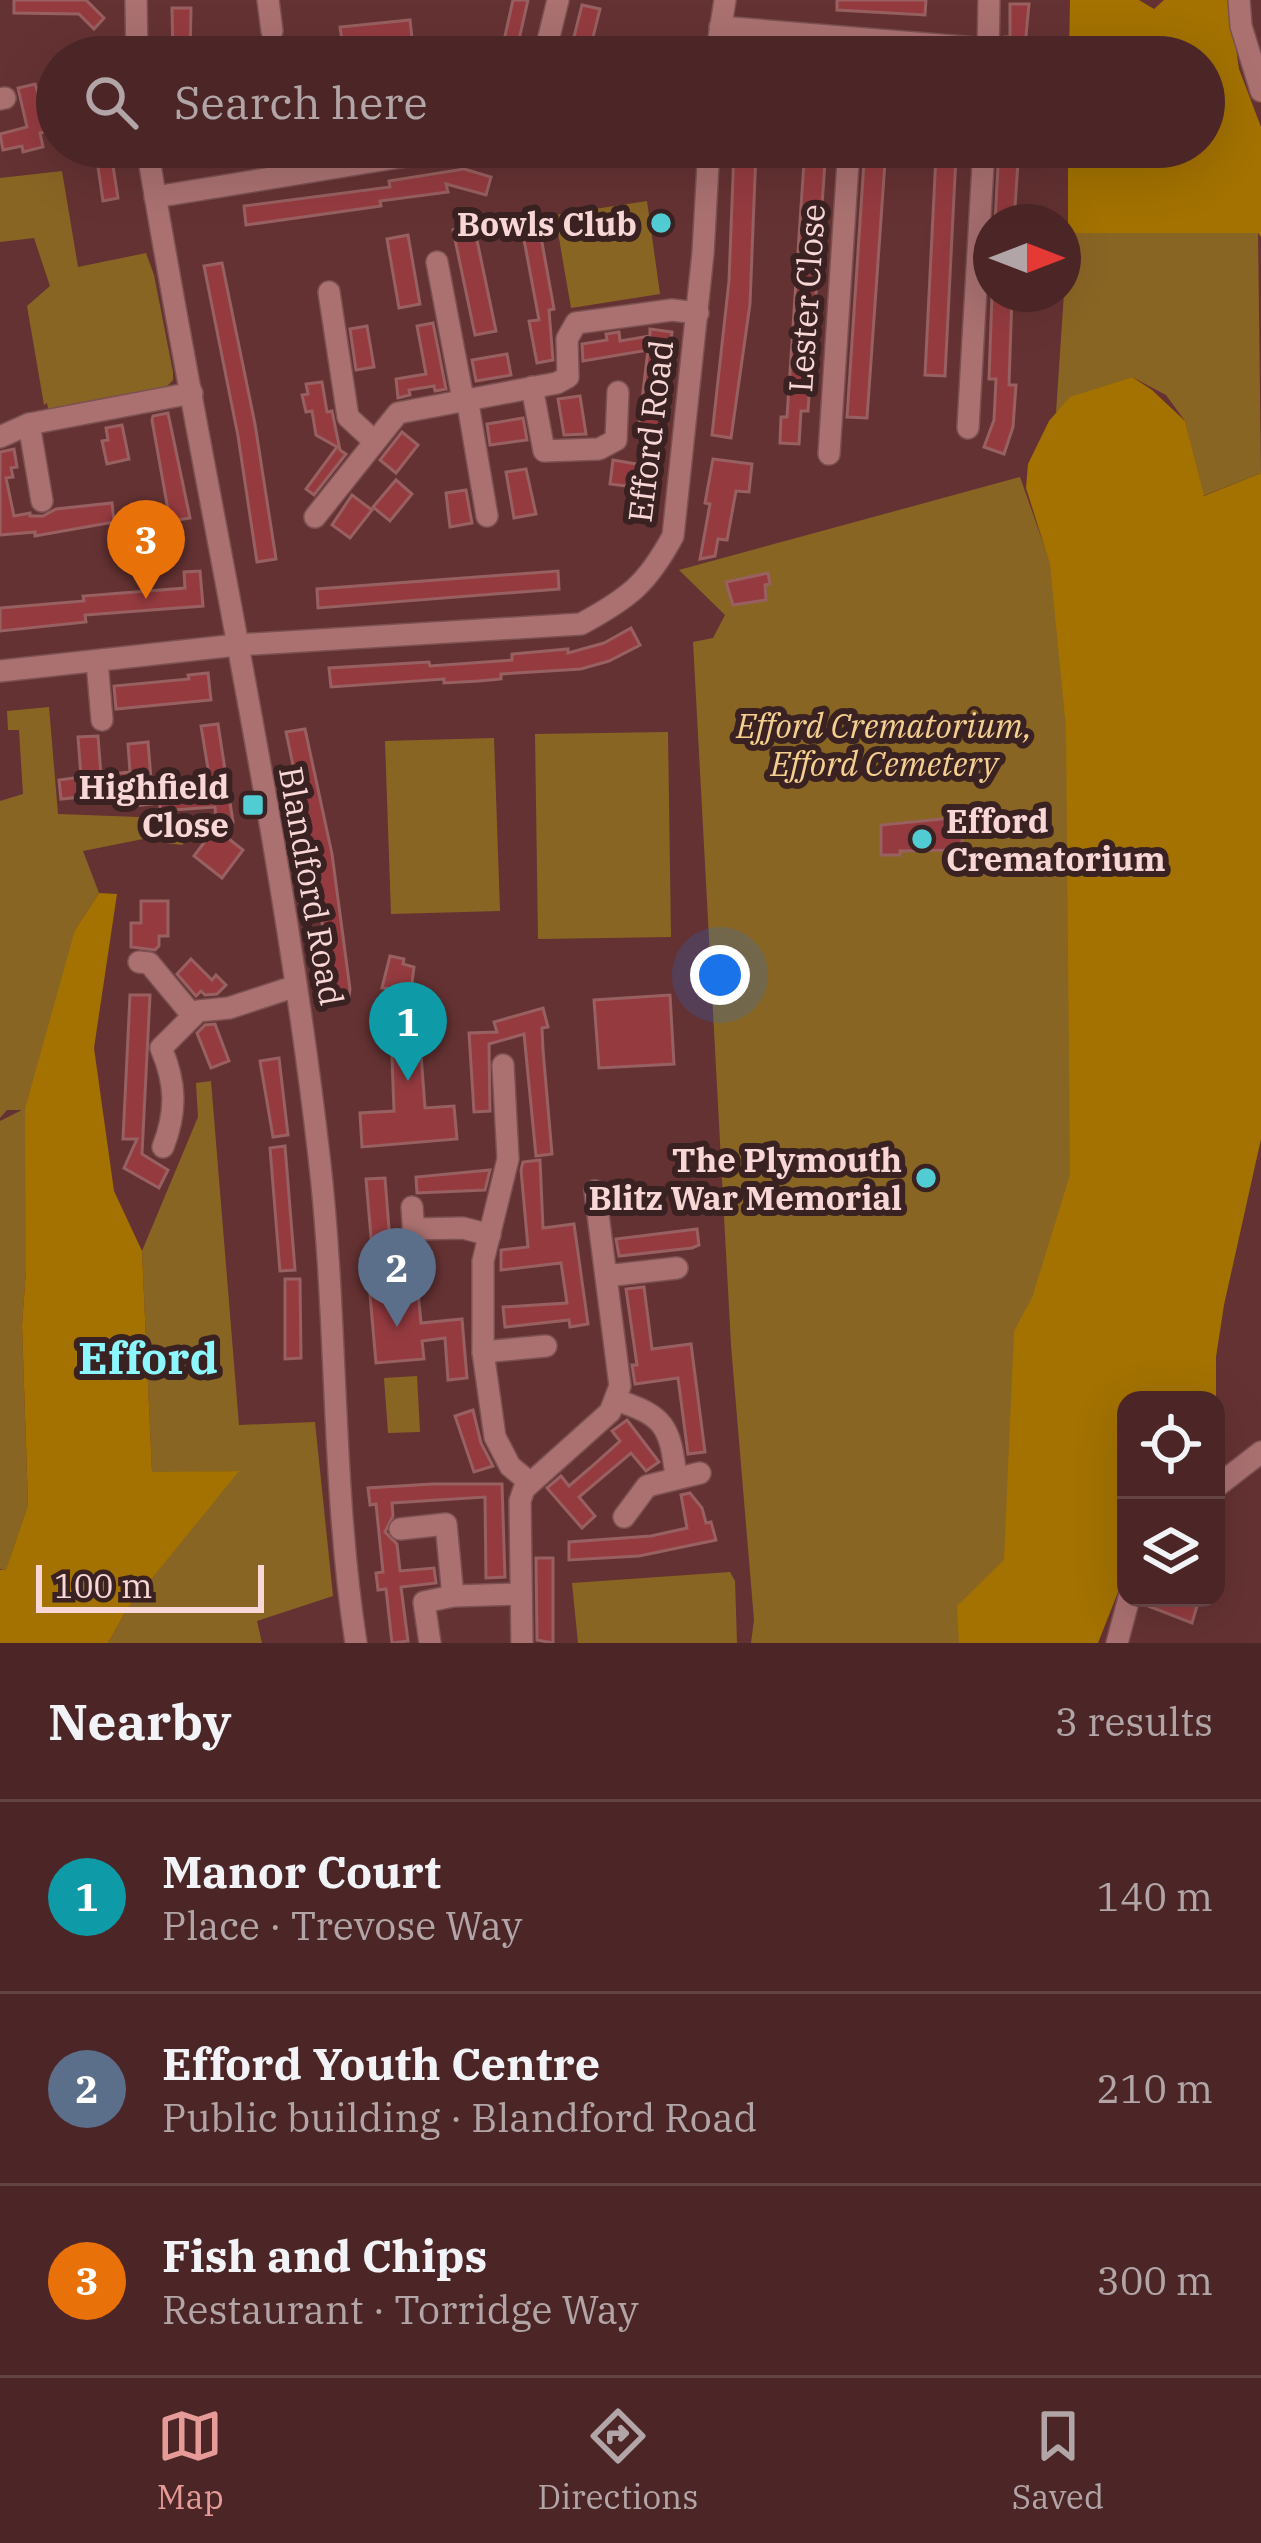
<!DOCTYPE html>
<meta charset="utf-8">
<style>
body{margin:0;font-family:"IBM Plex Serif",serif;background:#532e2e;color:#f1f3f6}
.controls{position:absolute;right:36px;bottom:36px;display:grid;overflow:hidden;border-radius:24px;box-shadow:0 12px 48px #0002}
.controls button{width:108px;height:108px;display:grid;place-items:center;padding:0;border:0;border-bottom:3px solid #634343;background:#4c2626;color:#f1f3f6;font:60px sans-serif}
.compass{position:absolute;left:973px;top:204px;width:108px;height:108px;border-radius:50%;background:#4c2626;box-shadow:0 12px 48px #0002;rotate:90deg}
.scale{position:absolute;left:36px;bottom:30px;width:228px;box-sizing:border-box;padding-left:12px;border:6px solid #f8d7d6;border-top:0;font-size:33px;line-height:42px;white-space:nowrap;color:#f8d7d6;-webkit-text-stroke:9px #3a2222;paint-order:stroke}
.you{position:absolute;left:720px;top:975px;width:42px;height:42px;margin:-30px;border:9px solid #fff;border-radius:50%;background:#1a73e8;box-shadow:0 0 0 18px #1a73e833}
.badge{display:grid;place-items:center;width:78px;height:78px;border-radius:50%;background:#e69b98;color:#fff;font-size:39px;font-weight:700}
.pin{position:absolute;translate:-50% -99px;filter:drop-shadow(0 3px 6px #0008)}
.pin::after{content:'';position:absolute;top:63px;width:42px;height:36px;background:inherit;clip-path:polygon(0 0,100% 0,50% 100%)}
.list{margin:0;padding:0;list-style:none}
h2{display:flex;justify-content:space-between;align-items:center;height:156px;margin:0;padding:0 48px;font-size:51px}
h2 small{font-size:39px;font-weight:400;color:#b2a5a7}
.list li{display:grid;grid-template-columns:78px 1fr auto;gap:36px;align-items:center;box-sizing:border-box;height:192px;padding:0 48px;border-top:3px solid #634343}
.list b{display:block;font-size:45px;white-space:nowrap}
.list p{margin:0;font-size:39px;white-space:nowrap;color:#b2a5a7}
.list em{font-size:39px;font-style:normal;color:#b2a5a7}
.icon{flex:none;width:66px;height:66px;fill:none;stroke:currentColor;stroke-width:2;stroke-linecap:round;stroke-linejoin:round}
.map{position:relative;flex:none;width:1261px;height:1643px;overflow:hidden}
.search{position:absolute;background:#4c2626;box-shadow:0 12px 48px #0002;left:36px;right:36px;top:36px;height:132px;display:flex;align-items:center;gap:30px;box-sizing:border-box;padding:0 42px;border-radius:66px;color:#b2a5a7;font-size:45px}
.sheet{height:732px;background:#4c2626}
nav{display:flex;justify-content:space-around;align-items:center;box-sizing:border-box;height:168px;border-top:3px solid #634343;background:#4c2626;font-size:33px;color:#b2a5a7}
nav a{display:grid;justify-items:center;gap:6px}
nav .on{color:#e69b98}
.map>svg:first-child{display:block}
.green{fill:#896524}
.forest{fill:#a37200}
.building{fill:#953b40;stroke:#986060;stroke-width:3}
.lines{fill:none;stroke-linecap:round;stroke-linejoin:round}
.minor-casing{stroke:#7c5152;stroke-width:24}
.minor{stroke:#ab7171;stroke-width:21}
.poi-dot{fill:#51ccd2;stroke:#3a2222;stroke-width:4.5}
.labels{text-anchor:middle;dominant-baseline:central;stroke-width:12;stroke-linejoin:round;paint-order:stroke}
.poi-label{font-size:33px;font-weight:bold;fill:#f8d7d6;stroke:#3a2222;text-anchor:end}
.street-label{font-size:33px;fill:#f8d7d6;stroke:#3a2222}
.park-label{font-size:33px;font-style:italic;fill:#f5cf90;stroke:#3a2222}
.district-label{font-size:45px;font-weight:bold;fill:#8cf8fd;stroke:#3a2222}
</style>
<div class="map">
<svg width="1261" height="1643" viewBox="0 0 1261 1643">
<rect width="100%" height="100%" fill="#653233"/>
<g class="green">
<polygon points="62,171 78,267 146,253 154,275 173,372 173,380 163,390 49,413 47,403 44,405 27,306 50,286 34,238 0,242 0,178"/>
<polygon points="647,201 660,294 571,308 555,215"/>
<polygon points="1068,233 1258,233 1261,473 1203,496 1185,421 1166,395 1132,377 1087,392 1056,413"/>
<polygon points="1020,477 1051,565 1067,690 1075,1174 1016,1573 966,1643 751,1643 754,1620 731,1345 693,642 713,638 725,615 679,570"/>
<polygon points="49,707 58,814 192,819 196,830 182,845 166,843 163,835 83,851 99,893 75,930 26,1271 22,1325 28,1505 6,1571 0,1569 0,1121 22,1110 7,1110 0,1118 0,801 23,794 19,730 8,730 7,711"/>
<polygon points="668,732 671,937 538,939 535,734"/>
<polygon points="494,738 500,911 391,914 385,741"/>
<polygon points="211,1081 239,1425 315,1422 333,1596 257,1621 262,1643 108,1643 127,1609 237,1471 152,1473 142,1251 198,1117 196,1083"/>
<polygon points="417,1376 420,1432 388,1433 384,1378"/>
<polygon points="730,1572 735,1581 737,1643 578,1643 572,1583"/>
</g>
<g class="forest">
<polygon points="1070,0 1139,0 1154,9 1164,0 1229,0 1239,69 1261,127 1261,237 1258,233 1068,233 1068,147 1204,147 1204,57 1069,57"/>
<polygon points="1132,377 1152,390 1185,421 1204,496 1261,473 1261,1139 1224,1305 1216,1357 1216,1400 1126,1400 1126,1572 1098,1643 959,1643 957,1606 1004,1560 1014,1331 1032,1298 1070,1175 1066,728 1050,564 1026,488 1028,464 1049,421 1070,397"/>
<polygon points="99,893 117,894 94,1048 114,1191 142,1251 152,1472 239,1471 127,1609 108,1643 0,1643 0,1570 6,1570 28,1505 22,1325 26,1270 25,1109 75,930"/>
</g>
<g class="building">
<polygon points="14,0 86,0 104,18 94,29 79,14 14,13"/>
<polygon points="513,0 528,0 515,57 501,54"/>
<polygon points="837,0 926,0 925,15 837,10"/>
<polygon points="1010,4 1029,4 1024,57 1004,57 1005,37 1010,37"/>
<polygon points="582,5 600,9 588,57 569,57"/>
<polygon points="172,8 191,8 190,57 173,57"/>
<polygon points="410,20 412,38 343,47 340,27"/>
<polygon points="35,84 50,131 40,133 43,147 23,152 22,146 3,150 0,134 27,127 18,88"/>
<polygon points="95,147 110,147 118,198 103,201"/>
<polygon points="805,147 826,147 808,411 801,411 799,444 780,443 781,417 787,417"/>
<polygon points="865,147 886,148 867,418 847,417"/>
<polygon points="999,147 1019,147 1014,222 995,222"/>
<polygon points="734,151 756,151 750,304 731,438 712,435 729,281"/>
<polygon points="936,155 956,156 945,376 925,375"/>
<polygon points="464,169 491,177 486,195 446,184 448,192 380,201 381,206 246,225 244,206 390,187 389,181"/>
<polygon points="474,226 496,331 475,335 453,230"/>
<polygon points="539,226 554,309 549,310 553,360 537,363 529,321 539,320 522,229"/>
<polygon points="408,235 420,304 399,308 387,239"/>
<polygon points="222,263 255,424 276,559 257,562 238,436 204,266"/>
<polygon points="992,294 1012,294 1009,385 1016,385 1013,427 1004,454 984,447 994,420 996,379 989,379"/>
<polygon points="433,323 446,389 435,391 434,386 409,390 410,395 398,398 396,379 426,374 417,326"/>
<polygon points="367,326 374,367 356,370 350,329"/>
<polygon points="650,329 672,332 660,435 638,433 648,350 583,361 582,344 607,340 606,334 619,332 620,341 650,336"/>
<polygon points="507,354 511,375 476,381 472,360"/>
<polygon points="322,382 327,412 332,411 340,450 346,454 314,495 306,489 337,447 316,435 312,411 306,412 302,395 308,394 306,384"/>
<polygon points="580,396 586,434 564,435 558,399"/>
<polygon points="168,413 190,518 170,521 152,420 153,416"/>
<polygon points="523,418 527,440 490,445 487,424"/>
<polygon points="122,425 129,459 107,464 102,441 108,440 106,428"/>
<polygon points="402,432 418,445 396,473 380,460"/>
<polygon points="14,449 17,467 11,468 13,477 6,478 14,516 30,513 30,516 43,516 56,509 112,503 114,522 35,536 35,532 0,535 0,452"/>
<polygon points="713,459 752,464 749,492 736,491 727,540 718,539 715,556 700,559 710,504 705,503"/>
<polygon points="613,460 660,468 657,490 610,484"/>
<polygon points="526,469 536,514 514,518 506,472"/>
<polygon points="396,480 412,494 390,521 373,507"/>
<polygon points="466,490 472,523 450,527 446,493"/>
<polygon points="352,495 372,510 350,538 332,525"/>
<polygon points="200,571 203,606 85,615 86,622 0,631 0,608 84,601 83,596 185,588 184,572"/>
<polygon points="558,571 559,589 318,608 317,589"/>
<polygon points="768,573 770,584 765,585 766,600 733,605 726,582"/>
<polygon points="631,628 640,645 609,661 581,669 501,674 501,679 479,681 444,683 444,679 331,687 329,668 429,662 430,666 512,660 512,654 568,649 568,653 604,643"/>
<polygon points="208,673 211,700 116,709 114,686 189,679 188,675"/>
<polygon points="218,724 233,822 216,824 215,807 160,811 160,803 133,806 132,792 61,799 59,780 81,777 78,737 98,736 101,775 130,772 128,744 148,742 152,791 211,787 201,726"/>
<polygon points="305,729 332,854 350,989 349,997 333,1000 314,865 286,732"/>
<polygon points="962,817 962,850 900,851 900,855 881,855 881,825"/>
<polygon points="215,828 243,850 222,878 194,856"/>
<polygon points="141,901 168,901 168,936 159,936 159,946 155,950 131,947 131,923 141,923"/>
<polygon points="390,956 404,959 403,964 414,967 411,990 382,988"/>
<polygon points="191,959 212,980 216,975 226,985 217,994 205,995 201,991 196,996 177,974"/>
<polygon points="130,995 150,995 142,1154 168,1170 159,1188 124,1168 137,1139 123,1139"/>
<polygon points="670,995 674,1064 599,1068 594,1000"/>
<polygon points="543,1008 548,1027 542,1028 543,1050 552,1154 536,1156 524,1034 489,1044 490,1111 474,1112 469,1033 497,1032 494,1022"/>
<polygon points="215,1024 229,1061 211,1068 197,1033 205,1025"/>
<polygon points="421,1054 425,1108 454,1106 457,1139 362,1147 360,1113 394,1111 392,1057"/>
<polygon points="279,1058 288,1135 273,1137 260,1061"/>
<polygon points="285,1146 295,1270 280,1271 270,1148"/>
<polygon points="540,1160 543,1228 574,1224 588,1324 570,1327 569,1320 505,1327 503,1307 567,1303 561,1263 501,1270 501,1250 528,1247 521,1170 523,1162"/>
<polygon points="490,1170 485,1190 417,1193 416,1177"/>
<polygon points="385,1178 394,1293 418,1291 421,1323 462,1319 467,1378 448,1380 445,1338 422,1341 424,1359 376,1363 370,1295 376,1295 366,1179"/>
<polygon points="697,1229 699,1245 692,1248 619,1256 616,1239"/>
<polygon points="285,1279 300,1279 301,1358 285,1359"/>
<polygon points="644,1287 652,1349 691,1344 705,1452 688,1454 678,1378 635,1384 632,1365 637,1365 626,1289"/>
<polygon points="473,1410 481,1443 493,1466 474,1472 455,1416"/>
<polygon points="627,1420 659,1462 646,1471 631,1453 579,1497 595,1516 582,1528 547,1488 561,1476 569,1486 590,1468 620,1441 612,1431"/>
<polygon points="432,1484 502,1484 505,1577 486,1578 485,1497 392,1503 393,1516 385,1532 397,1544 400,1571 434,1568 436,1583 401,1587 408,1641 392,1643 386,1589 378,1590 376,1573 383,1572 376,1504 370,1505 368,1488"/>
<polygon points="690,1493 702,1508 706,1523 711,1522 716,1540 639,1556 569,1560 569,1542 651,1536 687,1528 681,1495"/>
<polygon points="536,1558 553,1558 553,1643 537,1640"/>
<polygon points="1144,1598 1173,1598 1197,1606 1192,1623 1143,1604"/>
</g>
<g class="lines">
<g class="minor-casing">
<g id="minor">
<polyline points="136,0 137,57"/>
<polyline points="268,0 272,31"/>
<polyline points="1239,0 1241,26 1261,91"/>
<polyline points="720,27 989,49"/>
<polyline points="544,57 558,0"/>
<polyline points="716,57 725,0"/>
<polyline points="988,57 989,0"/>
<polyline points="0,99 5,98"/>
<path d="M147,147C202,483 280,817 319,1156C338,1318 331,1482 356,1643"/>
<polyline points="155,197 462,147"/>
<polyline points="437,262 463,399"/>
<polyline points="329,292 348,417 374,441"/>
<polyline points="532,387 544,451 599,449 616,440 618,392"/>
<polyline points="467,398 487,516"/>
<polyline points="29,424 42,501"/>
<polyline points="968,428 984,147"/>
<polyline points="0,437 29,424 192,393"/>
<polyline points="829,454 849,147"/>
<polyline points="315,517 398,413 557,383 568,377 567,339 576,323 672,310 698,313"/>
<polyline points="97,661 102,720"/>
<path d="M0,671L237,645L581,624C629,598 647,584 673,536L703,253L709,147"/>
<polyline points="139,962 149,963 193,1016"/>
<polyline points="503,1065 508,1159 483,1261 483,1352 495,1437 510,1466 529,1482"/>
<path d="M163,1147C177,1111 176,1083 161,1048L198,1011L229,1008L296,986"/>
<polyline points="412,1207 416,1264"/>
<polyline points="413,1229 463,1228 490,1235"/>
<polyline points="606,1276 677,1268"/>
<polyline points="483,1352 546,1346"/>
<path d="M616,1400C665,1416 670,1426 676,1477"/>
<polyline points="1216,1487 1261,1452"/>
<polyline points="624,1517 647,1486 700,1473"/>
<polyline points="400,1529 446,1524 453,1596"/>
<polyline points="430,1643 424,1602 453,1596 521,1594"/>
<polyline points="522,1643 520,1501 524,1489 610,1412 620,1386 595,1191"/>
<polyline points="1117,1643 1129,1598"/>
</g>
</g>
<use href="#minor" class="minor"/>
</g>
<g class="poi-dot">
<circle cx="661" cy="223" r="12"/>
<rect x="241" y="793" width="24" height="24" rx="6"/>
<circle cx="922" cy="839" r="12"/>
<circle cx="926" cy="1178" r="12"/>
</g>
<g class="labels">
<g class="poi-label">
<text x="637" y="223">Bowls Club</text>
<text x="229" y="786">Highfield<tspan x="229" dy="38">Close</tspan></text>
<text x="946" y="820" text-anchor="start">Efford<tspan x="946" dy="38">Crematorium</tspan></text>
<text x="902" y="1159">The Plymouth<tspan x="902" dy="38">Blitz War Memorial</tspan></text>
</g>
<g class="street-label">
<text transform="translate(806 298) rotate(-86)">Lester Close</text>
<text transform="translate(650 431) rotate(-83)">Efford Road</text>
<text transform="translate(312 886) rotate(80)">Blandford Road</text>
</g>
<g class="park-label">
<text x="884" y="725">Efford Crematorium,<tspan x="884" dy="38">Efford Cemetery</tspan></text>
</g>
<g class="district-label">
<text x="148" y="1357">Efford</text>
</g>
</g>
</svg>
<div class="controls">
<button><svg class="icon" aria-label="locate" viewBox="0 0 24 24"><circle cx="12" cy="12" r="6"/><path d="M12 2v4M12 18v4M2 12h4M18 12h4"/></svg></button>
<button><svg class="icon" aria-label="layers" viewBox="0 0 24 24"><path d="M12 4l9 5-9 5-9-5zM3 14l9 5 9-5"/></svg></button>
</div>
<svg class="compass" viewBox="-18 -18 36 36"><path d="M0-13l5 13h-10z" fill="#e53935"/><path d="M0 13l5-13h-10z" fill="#b2a5a7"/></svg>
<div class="scale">100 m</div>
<div class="you"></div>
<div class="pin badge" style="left:408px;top:1081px;background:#0f9aa8">1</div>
<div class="pin badge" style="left:397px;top:1327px;background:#5c6f8a">2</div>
<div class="pin badge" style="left:146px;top:599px;background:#e8710a">3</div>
<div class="search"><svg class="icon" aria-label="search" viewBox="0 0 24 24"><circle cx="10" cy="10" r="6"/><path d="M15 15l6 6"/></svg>Search here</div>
</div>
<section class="sheet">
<h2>Nearby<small>3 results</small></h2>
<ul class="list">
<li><span class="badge" style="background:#0f9aa8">1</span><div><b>Manor Court</b><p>Place · Trevose Way</p></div><em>140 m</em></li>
<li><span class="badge" style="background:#5c6f8a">2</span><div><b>Efford Youth Centre</b><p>Public building · Blandford Road</p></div><em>210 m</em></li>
<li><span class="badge" style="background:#e8710a">3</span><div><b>Fish and Chips</b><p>Restaurant · Torridge Way</p></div><em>300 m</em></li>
</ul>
</section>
<nav>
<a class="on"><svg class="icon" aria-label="map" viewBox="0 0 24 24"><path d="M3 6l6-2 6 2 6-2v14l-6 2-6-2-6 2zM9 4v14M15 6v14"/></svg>Map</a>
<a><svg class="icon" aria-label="directions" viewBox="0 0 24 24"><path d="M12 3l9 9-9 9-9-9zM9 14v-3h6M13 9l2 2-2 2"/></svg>Directions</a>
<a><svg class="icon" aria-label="saved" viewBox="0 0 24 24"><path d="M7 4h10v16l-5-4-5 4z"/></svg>Saved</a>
</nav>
